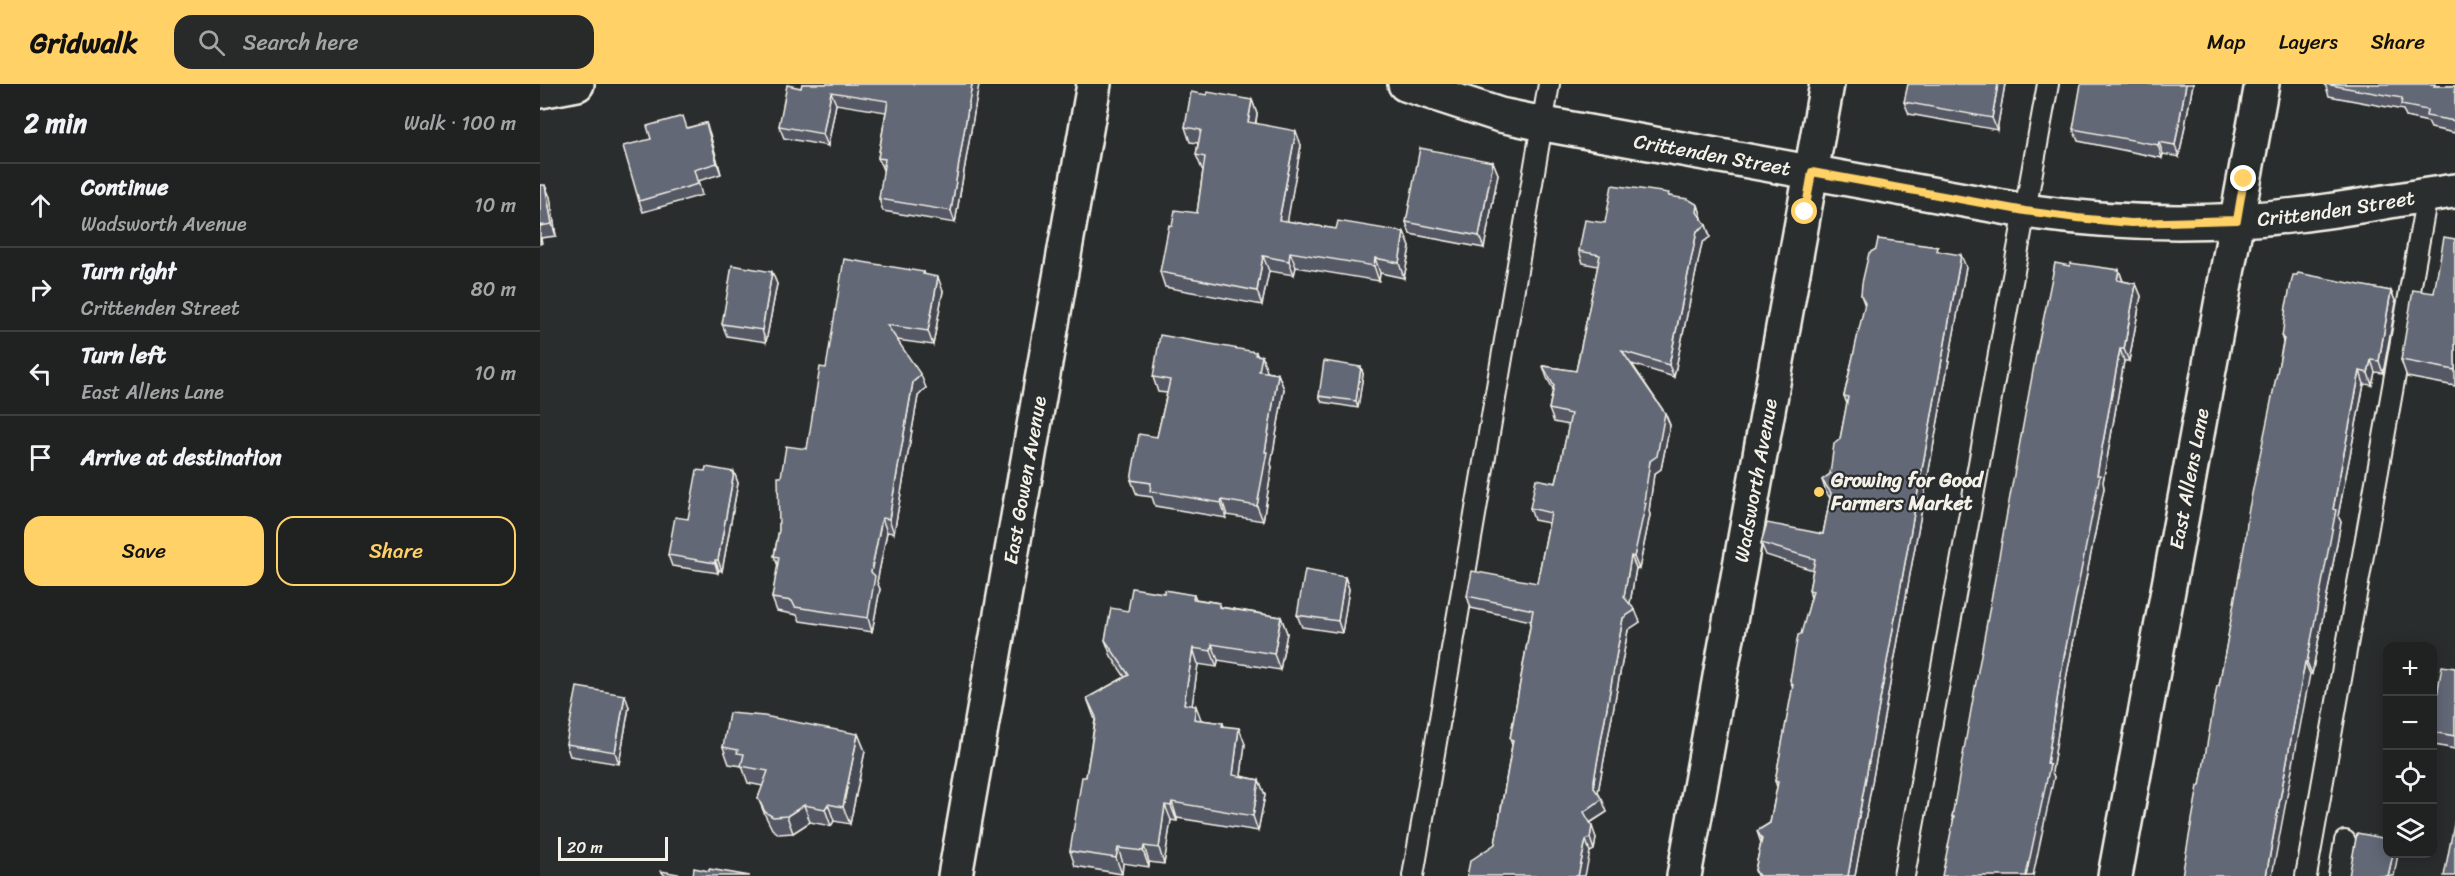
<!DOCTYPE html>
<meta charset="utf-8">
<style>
body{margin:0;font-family:Sriracha,sans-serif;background:#282a2a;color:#f1f3f6}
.controls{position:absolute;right:18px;bottom:18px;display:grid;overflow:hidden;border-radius:12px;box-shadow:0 3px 15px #0003}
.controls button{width:54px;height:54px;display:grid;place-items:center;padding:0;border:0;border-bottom:2px solid #3d3f40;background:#202222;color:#f1f3f6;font:30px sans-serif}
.scale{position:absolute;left:18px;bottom:15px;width:110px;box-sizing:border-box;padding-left:6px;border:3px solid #f4f1e8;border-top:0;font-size:16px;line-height:21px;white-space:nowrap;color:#f4f1e8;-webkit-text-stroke:4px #2a2d2e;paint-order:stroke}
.stop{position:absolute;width:18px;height:18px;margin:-14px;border:4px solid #ffd166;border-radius:50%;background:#fff}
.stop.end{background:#ffd166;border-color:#fff;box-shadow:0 2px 6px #0008}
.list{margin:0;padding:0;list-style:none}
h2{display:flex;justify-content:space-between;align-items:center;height:78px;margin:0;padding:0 24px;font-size:26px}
h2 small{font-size:20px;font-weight:400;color:#a2a4a5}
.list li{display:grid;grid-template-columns:39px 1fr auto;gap:18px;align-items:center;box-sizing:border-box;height:84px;padding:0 24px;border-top:2px solid #3d3f40}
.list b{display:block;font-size:22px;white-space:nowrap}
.list p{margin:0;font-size:20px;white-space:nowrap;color:#a2a4a5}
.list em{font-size:20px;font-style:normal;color:#a2a4a5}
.actions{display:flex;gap:12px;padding:18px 24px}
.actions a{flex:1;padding:14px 0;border:2px solid #ffd166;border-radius:18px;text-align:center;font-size:21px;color:#ffd166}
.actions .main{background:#ffd166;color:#111}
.icon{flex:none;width:33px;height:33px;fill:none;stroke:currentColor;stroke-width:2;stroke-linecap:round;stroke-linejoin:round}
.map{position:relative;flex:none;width:1915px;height:792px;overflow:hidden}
header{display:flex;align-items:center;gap:36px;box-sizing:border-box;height:84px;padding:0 30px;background:#ffd166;color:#111}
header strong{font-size:28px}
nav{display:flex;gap:33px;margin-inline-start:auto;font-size:21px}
.search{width:420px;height:54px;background:#282a2a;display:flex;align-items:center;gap:15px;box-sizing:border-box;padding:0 21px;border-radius:18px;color:#a2a4a5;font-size:22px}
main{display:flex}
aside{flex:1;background:#202222}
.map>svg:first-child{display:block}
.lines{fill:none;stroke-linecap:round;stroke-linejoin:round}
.service-casing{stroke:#f4f1e8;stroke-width:24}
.minor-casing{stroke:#f4f1e8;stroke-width:38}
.service{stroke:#2a2d2e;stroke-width:20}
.minor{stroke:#2a2d2e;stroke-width:33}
.wall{fill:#545965;stroke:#f4f1e8;stroke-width:1.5}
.shaded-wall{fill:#454953;stroke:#f4f1e8;stroke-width:1.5}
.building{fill:#626876;stroke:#f4f1e8;stroke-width:1.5}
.route{stroke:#ffd166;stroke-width:8}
.poi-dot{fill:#ffd166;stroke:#2a2d2e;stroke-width:2}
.labels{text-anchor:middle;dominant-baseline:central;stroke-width:4.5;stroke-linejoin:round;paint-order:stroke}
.street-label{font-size:20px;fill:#f4f1e8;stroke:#2a2d2e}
.poi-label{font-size:20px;font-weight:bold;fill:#f4f1e8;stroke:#2a2d2e;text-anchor:start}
</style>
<header>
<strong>Gridwalk</strong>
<div class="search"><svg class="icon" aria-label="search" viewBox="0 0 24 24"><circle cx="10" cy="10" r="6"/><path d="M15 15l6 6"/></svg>Search here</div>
<nav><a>Map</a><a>Layers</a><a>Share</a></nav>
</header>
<main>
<aside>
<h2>2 min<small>Walk · 100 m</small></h2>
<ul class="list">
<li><svg class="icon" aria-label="ahead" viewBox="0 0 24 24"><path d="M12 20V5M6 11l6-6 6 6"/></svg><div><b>Continue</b><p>Wadsworth Avenue</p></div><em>10 m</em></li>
<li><svg class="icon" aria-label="right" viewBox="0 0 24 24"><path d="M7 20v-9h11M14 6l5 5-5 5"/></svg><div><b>Turn right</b><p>Crittenden Street</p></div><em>80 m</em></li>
<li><svg class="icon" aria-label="left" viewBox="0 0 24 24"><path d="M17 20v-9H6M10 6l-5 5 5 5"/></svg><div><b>Turn left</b><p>East Allens Lane</p></div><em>10 m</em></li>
<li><svg class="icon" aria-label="arrive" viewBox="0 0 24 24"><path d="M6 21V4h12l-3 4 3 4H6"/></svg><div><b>Arrive at destination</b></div></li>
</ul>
<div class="actions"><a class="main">Save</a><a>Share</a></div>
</aside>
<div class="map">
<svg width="1915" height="792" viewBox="0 0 1915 792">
<rect width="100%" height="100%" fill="#2a2d2e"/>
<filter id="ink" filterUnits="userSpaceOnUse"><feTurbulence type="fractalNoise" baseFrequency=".0167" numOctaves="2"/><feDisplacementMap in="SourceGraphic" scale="12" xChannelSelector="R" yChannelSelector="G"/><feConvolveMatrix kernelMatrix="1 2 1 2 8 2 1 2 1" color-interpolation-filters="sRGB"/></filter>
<g filter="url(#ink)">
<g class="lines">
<g class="service-casing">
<g id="service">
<polyline points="873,792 1009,0"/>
<polyline points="1364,792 1508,0"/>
<polyline points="1766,792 1887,111"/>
<polyline points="1799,792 1805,757"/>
</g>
</g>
<g class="minor-casing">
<g id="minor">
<path id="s1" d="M865,0L960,31L1004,40L1485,127C1578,140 1664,142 1757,131C1810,125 1862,114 1915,107"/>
<polyline points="0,7 37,0"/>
<path id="s2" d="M415,792L554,0"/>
<path id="s3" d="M1144,792L1287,0"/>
<path id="s4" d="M1575,792L1722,0"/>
</g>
</g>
<use href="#service" class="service"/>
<use href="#minor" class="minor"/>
</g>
<g class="wall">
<polygon points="262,0 439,0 415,139 343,127 339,115 344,86 343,86 338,74 346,28 296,20 288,62 244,54 239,42 261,4"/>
<polygon points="1465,0 1457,46 1369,30 1364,18"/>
<polygon points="1653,0 1639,73 1623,70 1622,74 1538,57 1533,45"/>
<polygon points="1785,0 1915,2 1915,49 1891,44 1888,38 1866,33 1863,26 1789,12"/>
<polygon points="667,11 712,16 717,30 716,39 761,61 747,137 796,145 864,148 870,163 864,194 840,189 839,197 756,183 754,191 729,187 722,221 625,203 620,188 632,142 657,129 663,86 662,85 656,71 658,59 650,58 645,43"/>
<polygon points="166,39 181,90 158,97 162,111 103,128 99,117 147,44"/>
<polygon points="953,78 958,90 944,164 870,150 866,138"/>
<polygon points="0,101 10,113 16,152 1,154 2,159 0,160"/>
<polygon points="1130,112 1158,121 1162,134 1162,135 1166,141 1170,153 1162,159 1134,293 1092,280 1125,329 1130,341 1121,385 1114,390 1109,427 1110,431 1099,485 1096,484 1090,519 1100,538 1088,546 1058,708 1067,728 1050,739 1056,754 1054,766 1050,768 955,760 972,661 970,655 991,537 931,524 927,512 997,499 1009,439 994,436 990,424 1016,399 1029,341 1014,338 1009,325 1013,305 1007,294 1003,282 1036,287 1058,182 1043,179 1039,167 1065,139"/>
<polygon points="1915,155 1915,302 1867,293 1861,276 1894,209"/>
<polygon points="1336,165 1399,167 1426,183 1315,792 1217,792 1215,786 1221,759 1217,747 1230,739 1237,703 1235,697 1253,604 1250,596 1271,514 1269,506 1273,486 1226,471 1221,459 1283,450 1290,414 1286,408 1282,396 1290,390 1300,355 1307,320 1304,312 1325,222 1321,211"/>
<polygon points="1530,182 1579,186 1583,197 1596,200 1601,212 1589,277 1584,277 1563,398 1564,404 1527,590 1512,688 1514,693 1413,736 1412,733"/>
<polygon points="232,188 237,200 226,258 187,252 182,240"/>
<polygon points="384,188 385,191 403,207 393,261 357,256 386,304 378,312 354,449 347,448 337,498 340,505 332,548 260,537 257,531 237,527 232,514 238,482 234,472 239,446 241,393 267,365 286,284"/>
<polygon points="1757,191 1851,207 1856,219 1843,289 1835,288 1832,301 1824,300 1798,432 1801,438 1772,590 1770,590 1660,702 1679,602 1743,258 1742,254"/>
<polygon points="717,271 722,272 727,288 738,290 744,305 731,380 732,383 723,437 687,431 686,434 615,422 612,413 597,411 591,396 617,353 627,309 618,308 613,293"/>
<polygon points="821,283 823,290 818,324 782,318 779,312"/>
<polygon points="165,387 194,388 198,399 182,487 179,486 178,489 132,482 128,471 148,435"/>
<polygon points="805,493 809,505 802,549 762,543 757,531"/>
<polygon points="624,509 654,511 656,515 679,519 681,523 741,533 747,549 740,586 678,576 677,583 658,580 652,621 661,636 683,639 684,642 705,660 701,692 719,696 725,711 718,747 637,734 637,737 631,736 624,780 609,778 609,783 583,779 582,790 535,782 530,767 546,693 555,636 547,614 585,593 571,572 565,556 588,527"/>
<polygon points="1915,584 1915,665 1895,661 1893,655 1893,634"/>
<polygon points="89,623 79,680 30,672 26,660"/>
<polygon points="318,650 325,667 310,740 294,737 291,742 270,738 253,749 239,750 232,745 225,731 218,714 223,702 208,699 202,682 189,680 183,663"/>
</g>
<g class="shaded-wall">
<polygon points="432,0 439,0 415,139 411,127"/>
<polygon points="1458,0 1465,0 1457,46 1452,34"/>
<polygon points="1646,0 1653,0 1639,73 1635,61"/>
<polygon points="291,8 296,20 288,62 283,50"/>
<polygon points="712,16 717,30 713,53 708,38"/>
<polygon points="166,39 170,50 181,90 177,79"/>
<polygon points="756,47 761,61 745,151 739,136"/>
<polygon points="1619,58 1623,70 1622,74 1618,61"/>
<polygon points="953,78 958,90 944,164 939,152"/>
<polygon points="5,101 10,113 16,152 12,140"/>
<polygon points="1158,121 1162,134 1161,140 1157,128"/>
<polygon points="1166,141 1170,153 1162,159 1134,293 1129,281 1157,147"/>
<polygon points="864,148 870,163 864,194 859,179"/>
<polygon points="750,168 756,183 754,191 749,177"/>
<polygon points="1421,171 1426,183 1315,792 1308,792"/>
<polygon points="723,172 729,187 722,221 717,207"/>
<polygon points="835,174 840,189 839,197 834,182"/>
<polygon points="1579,186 1583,198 1577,196"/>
<polygon points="232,188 237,200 226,258 222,246"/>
<polygon points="398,193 403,207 393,261 388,247"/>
<polygon points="1596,200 1601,212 1589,277 1584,265"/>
<polygon points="1851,207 1856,219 1843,289 1839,277"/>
<polygon points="1580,265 1584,277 1563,398 1564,404 1527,590 1512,688 1514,693 1493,792 1486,792 1507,680 1523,578"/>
<polygon points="716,268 720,280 722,272 727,287 724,302 719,287 715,271"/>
<polygon points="1831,276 1835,288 1832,301 1828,289"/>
<polygon points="821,283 823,290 818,324 816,317"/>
<polygon points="1820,287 1824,300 1798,432 1801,438 1772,590 1767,578 1793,425"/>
<polygon points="738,290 744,305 731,380 732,383 723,437 717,422 725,368"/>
<polygon points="381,291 386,304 378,312 354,449 349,435 373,298"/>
<polygon points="1125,329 1130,341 1121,385 1114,390 1109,427 1110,431 1099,485 1094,473 1110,377"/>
<polygon points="194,388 198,399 182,487 178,476"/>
<polygon points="682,416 687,431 686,434 681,419"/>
<polygon points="342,434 347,448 337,498 340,505 332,548 328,534 331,488"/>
<polygon points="1091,472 1096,484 1089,525 1084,513"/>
<polygon points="175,476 179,486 178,489 175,479"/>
<polygon points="805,493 809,505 802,549 798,537"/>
<polygon points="1095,526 1100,538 1088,546 1058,708 1058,716 1054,704 1054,696 1083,534"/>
<polygon points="741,533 747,549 740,586 734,570"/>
<polygon points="672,560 678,576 677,583 671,567"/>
<polygon points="653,564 658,580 650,636 644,620"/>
<polygon points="1765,578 1770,590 1732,792 1726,792"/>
<polygon points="85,611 89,623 79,680 75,668"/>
<polygon points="656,622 662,638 654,635"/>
<polygon points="699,644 705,660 699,707 693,691"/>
<polygon points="318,650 325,667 310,740 303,723"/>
<polygon points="719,696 725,711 718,747 713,732"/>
<polygon points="1062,715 1067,728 1048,740 1044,728"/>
<polygon points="632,718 637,734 637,737 631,722"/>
<polygon points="288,720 294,737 291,742 285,725"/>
<polygon points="264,721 270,738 253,749 247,732"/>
<polygon points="625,721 631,736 624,780 619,764"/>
<polygon points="1052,742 1056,754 1054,766 1050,754"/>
<polygon points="1046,756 1050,768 1045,792 1038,792"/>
<polygon points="604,762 609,778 609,783 603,767"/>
<polygon points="578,764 583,779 582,790 576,774"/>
<polygon points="1853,770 1858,770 1854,792 1848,792"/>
</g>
<g class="building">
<polygon points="262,0 432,0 411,127 339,115 345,75 338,74 348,17 291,8 283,50 239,42 247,1 261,4"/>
<polygon points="1368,0 1458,0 1452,34 1364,18"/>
<polygon points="1541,0 1646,0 1635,61 1619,58 1618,61 1533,45"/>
<polygon points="1785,0 1895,0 1894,2 1915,2 1915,37 1886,32 1887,26 1861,21 1862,14"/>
<polygon points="651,8 667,11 668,8 712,16 708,38 756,47 739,136 796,145 798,137 864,148 859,179 835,174 834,182 750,168 749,177 723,172 717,207 620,188 629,141 632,142 635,126 657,129 665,73 656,71 661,46 645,43"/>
<polygon points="143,32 147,44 166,39 177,79 154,86 158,100 99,117 83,62 111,55 107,42"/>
<polygon points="880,64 953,78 939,152 866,138"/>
<polygon points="0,101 5,101 12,140 0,142"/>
<polygon points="1072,101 1129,109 1128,112 1148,115 1158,121 1157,128 1166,141 1157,147 1129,281 1082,267 1125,329 1117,372 1110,377 1104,418 1106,419 1094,473 1091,472 1084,513 1095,526 1083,534 1054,696 1054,704 1062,715 1044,728 1052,742 1050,754 1046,756 1038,792 927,792 930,777 955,760 973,656 970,655 993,526 927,512 932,487 997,499 1011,429 990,424 996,395 1016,399 1031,330 1009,325 1014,302 1003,282 1036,287 1060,171 1039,167 1045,136 1065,139"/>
<polygon points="1904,153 1915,155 1915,286 1861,276 1873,206 1894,209"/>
<polygon points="1338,155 1398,163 1397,167 1421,171 1308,792 1219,792 1215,786 1222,755 1217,747 1230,739 1238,698 1235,697 1253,601 1250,596 1258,551 1261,550 1273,507 1269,506 1275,475 1221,459 1227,439 1283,450 1291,409 1282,396 1290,390 1294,360 1300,355 1308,313 1304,312 1325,219 1321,211 1322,199 1329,169 1336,165"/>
<polygon points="304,175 384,188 383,190 398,193 388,247 347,241 381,291 373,298 349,435 342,434 331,488 335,492 328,534 255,523 252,517 232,514 239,473 234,472 239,446 238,393 241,393 246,362 267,365 280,283 286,284"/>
<polygon points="1515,179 1530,182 1530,179 1579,186 1577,196 1596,200 1584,265 1580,265 1557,391 1560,391 1523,578 1507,680 1510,681 1486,792 1402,792 1414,733 1412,733 1436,598 1495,276"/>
<polygon points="192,181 232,188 222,246 182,240"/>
<polygon points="1758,189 1851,207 1839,277 1831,276 1828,289 1820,287 1793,425 1796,426 1767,578 1765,578 1726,792 1642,792 1658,702 1660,702 1677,602 1679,602 1705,458 1708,429 1744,255 1742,254 1746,222 1753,191 1757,191"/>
<polygon points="620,251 716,268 715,271 722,272 719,287 738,290 725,368 727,368 717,422 682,416 681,419 610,407 611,399 591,396 599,350 617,353 630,296 613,293"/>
<polygon points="784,277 821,283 816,317 779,312"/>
<polygon points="166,383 194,388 178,476 175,476 175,479 128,471 135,433 148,435 157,386 165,387"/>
<polygon points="765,486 805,493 798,537 757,531"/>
<polygon points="592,504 624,509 624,506 654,511 653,515 679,519 679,523 741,533 734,570 672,560 671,567 653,564 644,620 656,622 654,635 683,639 682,642 699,644 693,691 719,696 713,732 632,718 631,722 625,721 619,764 604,762 603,767 578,764 576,774 530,767 542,693 546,693 556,633 547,614 589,591 565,556 571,524 588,527"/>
<polygon points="1902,582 1915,584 1915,652 1893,648 1893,634"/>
<polygon points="37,603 85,611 75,668 26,660"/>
<polygon points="189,629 224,632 318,650 303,723 288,720 285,725 264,721 247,732 233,733 225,728 218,714 228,687 201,682 204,670 197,669 198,666 183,663"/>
<polygon points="1915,735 1915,792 1904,792"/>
<polygon points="1817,749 1848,755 1848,770 1853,770 1848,792 1809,792"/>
<polygon points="154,784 169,787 169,785 210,792 153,792"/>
<polygon points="121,787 149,792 125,792"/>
</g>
</g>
<g class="lines" filter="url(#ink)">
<polyline class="route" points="1265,128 1272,88 1485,127 1537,134 1591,139 1697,136 1704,95"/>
</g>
<circle class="poi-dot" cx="1279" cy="408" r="6"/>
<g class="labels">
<g class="street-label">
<text stroke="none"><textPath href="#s1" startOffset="316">Crittenden Street</textPath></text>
<text stroke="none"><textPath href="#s1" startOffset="946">Crittenden Street</textPath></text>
<text stroke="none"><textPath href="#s2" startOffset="402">East Gowen Avenue</textPath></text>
<text stroke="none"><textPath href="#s3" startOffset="402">Wadsworth Avenue</textPath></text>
<text stroke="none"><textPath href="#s4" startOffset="404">East Allens Lane</textPath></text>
</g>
<g class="poi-label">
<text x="1291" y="396">Growing for Good<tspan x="1291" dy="23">Farmers Market</tspan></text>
</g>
</g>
</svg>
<div class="controls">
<button>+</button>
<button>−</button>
<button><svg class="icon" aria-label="locate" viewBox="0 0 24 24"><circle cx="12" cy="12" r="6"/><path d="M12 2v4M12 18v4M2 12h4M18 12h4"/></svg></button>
<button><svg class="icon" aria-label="layers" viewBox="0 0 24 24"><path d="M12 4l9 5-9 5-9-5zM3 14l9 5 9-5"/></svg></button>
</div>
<div class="scale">20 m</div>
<div class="stop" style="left:1265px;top:128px"></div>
<div class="stop end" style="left:1704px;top:95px"></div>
</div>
</main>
